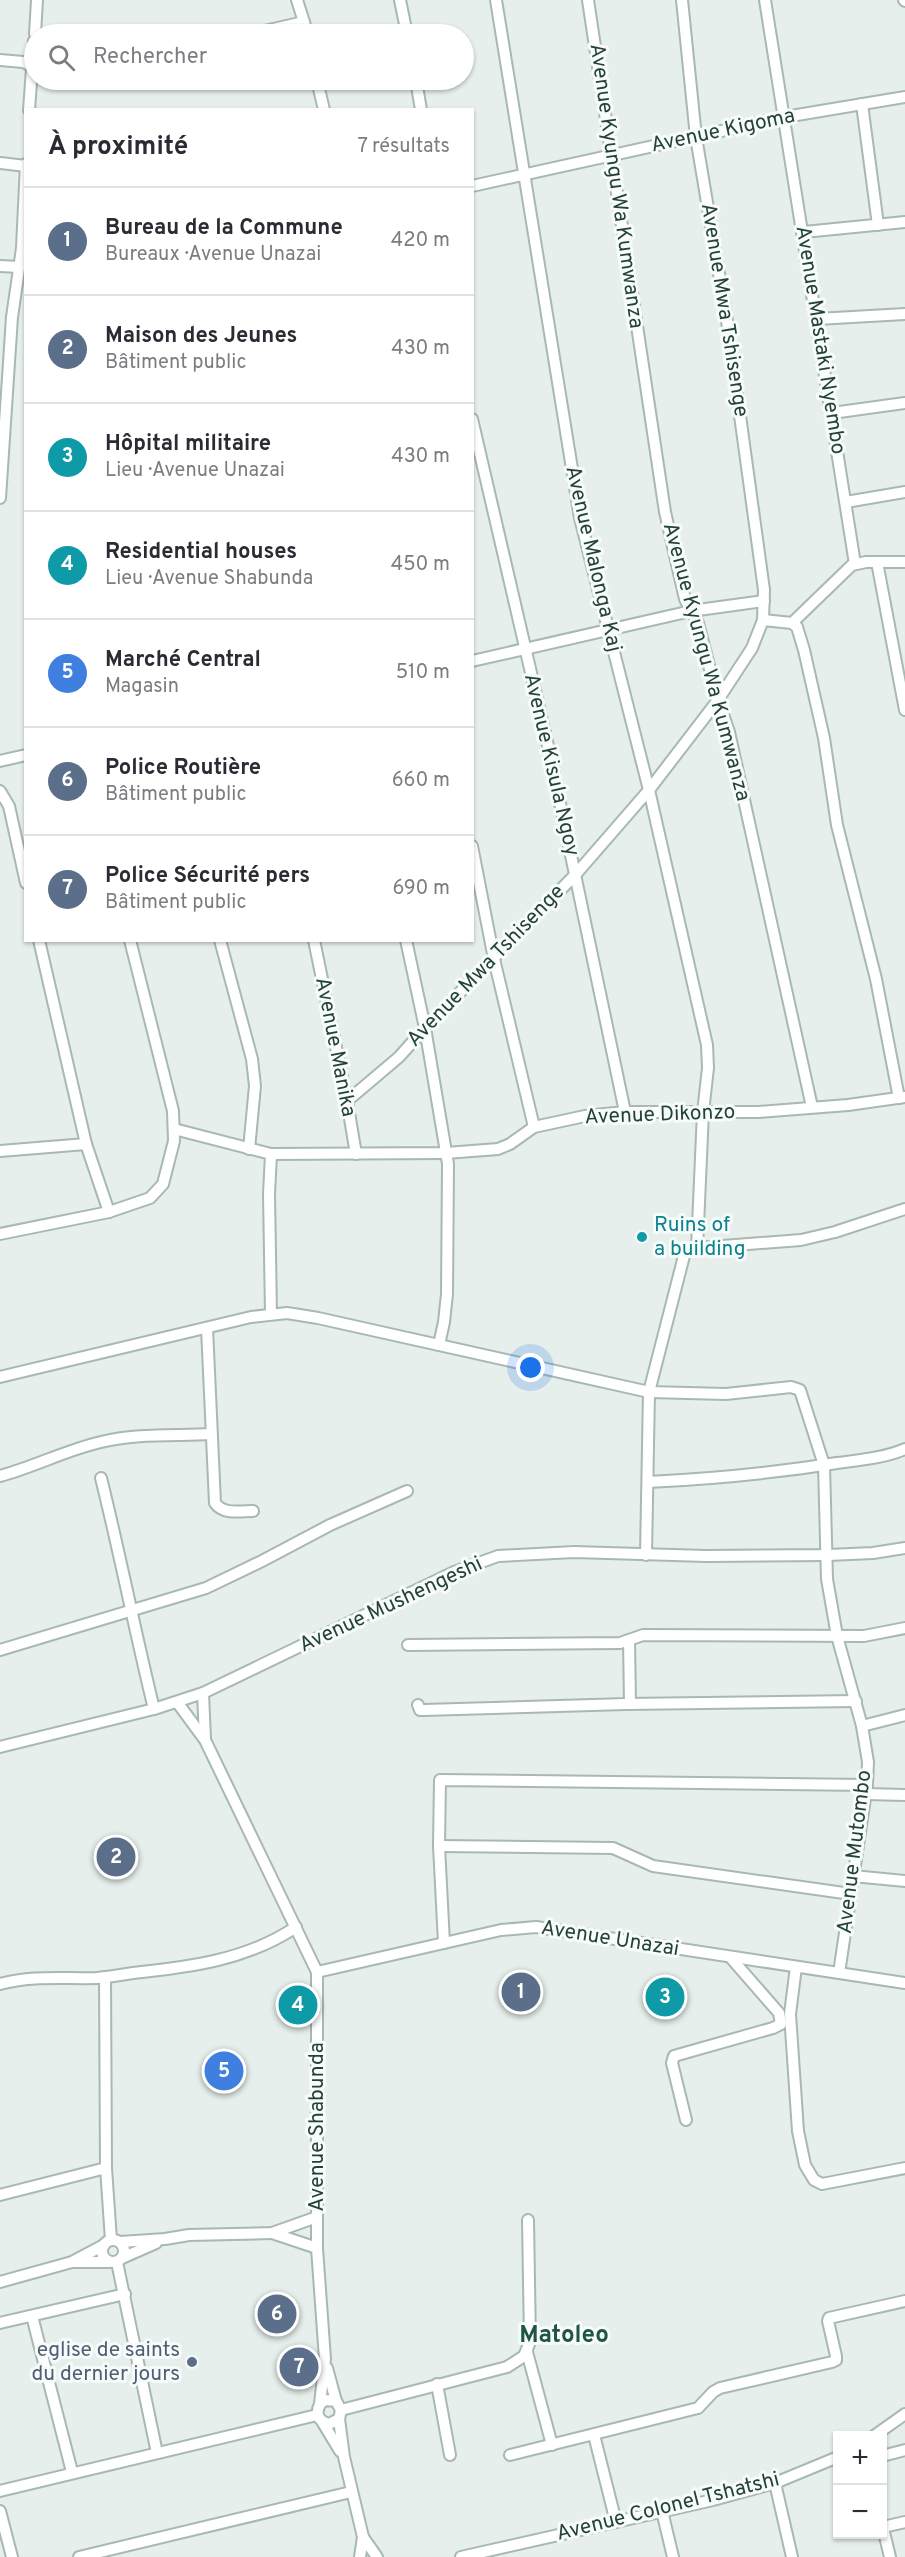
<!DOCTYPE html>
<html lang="fr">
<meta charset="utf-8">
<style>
body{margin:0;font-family:Overpass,sans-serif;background:#f2f2f3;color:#2b2b33}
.controls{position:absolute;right:18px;bottom:18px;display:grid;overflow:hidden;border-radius:0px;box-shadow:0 2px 4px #0004}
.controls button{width:54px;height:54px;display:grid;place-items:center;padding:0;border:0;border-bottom:2px solid #e1e1e2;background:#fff;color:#2b2b33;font:30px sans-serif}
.you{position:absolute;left:531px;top:1368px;width:21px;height:21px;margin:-15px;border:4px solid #fff;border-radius:50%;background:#1a73e8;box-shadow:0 0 0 9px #1a73e833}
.badge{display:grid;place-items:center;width:39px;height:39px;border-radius:50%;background:#2563eb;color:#fff;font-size:20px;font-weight:700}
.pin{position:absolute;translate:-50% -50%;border:3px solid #fff;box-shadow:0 2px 6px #0006}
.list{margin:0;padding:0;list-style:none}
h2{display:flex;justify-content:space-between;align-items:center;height:78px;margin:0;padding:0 24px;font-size:26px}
h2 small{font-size:20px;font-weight:400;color:#7c7c81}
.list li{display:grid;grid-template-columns:39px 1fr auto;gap:18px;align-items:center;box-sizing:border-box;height:108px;padding:0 24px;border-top:2px solid #e1e1e2}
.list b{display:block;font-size:22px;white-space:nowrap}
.list p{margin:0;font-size:20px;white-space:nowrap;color:#7c7c81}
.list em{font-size:20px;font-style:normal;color:#7c7c81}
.icon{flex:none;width:33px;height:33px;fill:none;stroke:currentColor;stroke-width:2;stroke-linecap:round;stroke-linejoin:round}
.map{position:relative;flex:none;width:905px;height:2557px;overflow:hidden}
.search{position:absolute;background:#fff;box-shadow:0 2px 4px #0004;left:24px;top:24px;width:450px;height:66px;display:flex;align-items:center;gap:15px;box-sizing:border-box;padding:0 21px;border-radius:33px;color:#7c7c81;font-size:22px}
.panel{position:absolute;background:#fff;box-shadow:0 2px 4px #0004;left:24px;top:108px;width:450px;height:834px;border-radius:0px}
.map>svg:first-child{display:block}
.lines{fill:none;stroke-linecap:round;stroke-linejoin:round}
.minor-casing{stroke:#a8b8b2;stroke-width:14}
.minor{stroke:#fff;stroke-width:10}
.culture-dot{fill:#0f9aa8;stroke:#f7fbf9;stroke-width:2}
.service-dot{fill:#5c6f8a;stroke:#f7fbf9;stroke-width:2}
.labels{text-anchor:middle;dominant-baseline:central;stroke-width:6;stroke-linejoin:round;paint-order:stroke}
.street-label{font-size:21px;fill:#24423a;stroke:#f7fbf9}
.culture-label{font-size:21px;fill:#0d838f;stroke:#f7fbf9;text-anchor:start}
.service-label{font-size:21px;fill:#4e5e75;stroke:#f7fbf9;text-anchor:end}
.quarter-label{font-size:24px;font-weight:bold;fill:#1f5548;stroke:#f7fbf9}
</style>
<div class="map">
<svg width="905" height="2557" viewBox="0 0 905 2557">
<rect width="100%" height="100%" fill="#e6efeb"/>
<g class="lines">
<g class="minor-casing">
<g id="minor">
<polyline points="400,0 407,34"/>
<polyline points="496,0 580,518 649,790 707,1045 708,1068 703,1112 697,1248"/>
<polyline points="588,0 665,512 685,599 698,623 718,700 729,732 812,1107"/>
<polyline points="765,0 855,564"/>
<polyline points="904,0 905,1"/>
<polyline points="304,22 307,34"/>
<polyline points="35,34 37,0"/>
<polyline points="251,34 304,22 297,0"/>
<polyline points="0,60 23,62 34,67"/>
<polyline points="317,80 324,110"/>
<polyline points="416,80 421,110"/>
<polyline points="862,104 878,225"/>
<polyline points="29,110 34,41"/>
<polyline points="0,163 26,166"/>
<polyline points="472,186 785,117 905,97"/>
<polyline points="804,232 905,222"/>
<polyline points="0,266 19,267"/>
<polyline points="817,319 905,314"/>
<polyline points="832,413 905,403"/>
<polyline points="472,419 548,746 625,1112"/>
<polyline points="0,498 12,317 22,248 26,164"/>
<polyline points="846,502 905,492"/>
<polyline points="877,562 905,710"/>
<polyline points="763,620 792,623 797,627 804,650 824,738 837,825 876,979 899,1098"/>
<polyline points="792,623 852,565 866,562 905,562"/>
<polyline points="472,661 691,611 764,601"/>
<polyline points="0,761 26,755"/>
<polyline points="0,791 9,806 26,883"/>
<polyline points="472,846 494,959 534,1127"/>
<polyline points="39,940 86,1144 109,1212"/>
<polyline points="220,940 252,1059 255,1086 249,1149"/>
<polyline points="314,940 347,1101 356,1154"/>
<polyline points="406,940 425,1028 448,1164 447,1294 444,1322 439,1345"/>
<polyline points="347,1101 399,1057 425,1028 576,874 649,790 718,700 752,648 763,620 764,590 727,321 696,137 682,0"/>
<polyline points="174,1129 271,1154 446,1153 498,1149 510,1144 534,1127 585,1116 625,1112 759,1112 848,1105 905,1097"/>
<polyline points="0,1151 86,1144"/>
<polyline points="271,1154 269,1194 271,1314"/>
<polyline points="0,1234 109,1212 150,1198 163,1184 174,1141 173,1111 130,940"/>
<path d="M207,1328L215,1503C223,1515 241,1511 253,1511"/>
<polyline points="0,1377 251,1317 287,1313 318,1318 649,1392 726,1394 791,1387 800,1390 824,1465 827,1579 837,1636 862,1726 868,1762 867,1785 839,1973"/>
<path d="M0,1476C34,1467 66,1450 101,1442C136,1433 176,1436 211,1434"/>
<path d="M101,1478C120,1554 135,1632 154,1709"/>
<path d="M648,1482C711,1479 774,1473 837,1463C860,1460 884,1458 905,1449"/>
<polyline points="646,1555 649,1392 685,1252 697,1248 801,1240 835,1232 905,1209"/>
<polyline points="629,1640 630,1704"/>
<polyline points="408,1645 620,1643 643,1635 864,1636 905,1628"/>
<polyline points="0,1650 206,1588 262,1561 330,1525 407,1491"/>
<polyline points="203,1693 205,1739"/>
<path d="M177,1702L205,1740L317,1972V2248L325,2359L320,2404C315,2414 318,2421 329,2424L339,2419L341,2410L336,2401L325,2400L320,2404"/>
<polyline points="418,1705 420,1710 424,1710 626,1704 856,1701"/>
<polyline points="862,1726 905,1715"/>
<polyline points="0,1747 154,1709 203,1693 454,1572 498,1556 574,1552 706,1556 828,1555 873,1553 905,1548"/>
<polyline points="866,1794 905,1795"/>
<polyline points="439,1846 613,1848 653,1866 851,1894"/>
<polyline points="853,1876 905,1881"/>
<polyline points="444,1943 439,1846 440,1780 867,1785"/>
<polyline points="796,1967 790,2014 798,2131 805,2165 814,2180 822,2184 905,2168"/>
<polyline points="317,1972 501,1930 536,1927 905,1983"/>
<polyline points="105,1977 106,2168 111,2240"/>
<path d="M0,1984C32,1975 64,1979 97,1978C109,1977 121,1975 133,1973C190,1967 247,1960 296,1927"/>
<polyline points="686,2120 672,2063 674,2056 773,2028 781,2024 779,2013 731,1958"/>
<polyline points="0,2195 106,2168"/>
<polyline points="272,2233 317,2248"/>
<circle cx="113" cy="2251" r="11"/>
<polyline points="120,2242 165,2239 189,2235 272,2233 317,2217"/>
<polyline points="122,2258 156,2243"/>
<polyline points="75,2262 108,2262"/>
<polyline points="117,2262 157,2453"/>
<polyline points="0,2282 72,2262 104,2245"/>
<polyline points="32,2316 72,2472"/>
<polyline points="0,2323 125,2294"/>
<polyline points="527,2352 552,2445"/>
<polyline points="327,2368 336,2401"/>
<polyline points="437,2384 450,2455"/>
<polyline points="341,2410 507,2367 524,2356 530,2342 528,2220"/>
<polyline points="339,2419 344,2457 363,2537 360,2557"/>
<polyline points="323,2423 340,2451"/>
<polyline points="594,2435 616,2522"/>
<polyline points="874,2436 905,2414"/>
<polyline points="510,2455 698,2408 713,2392 720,2388 832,2362 836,2360 836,2356 828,2321 829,2318 905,2301"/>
<polyline points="882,2456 905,2450"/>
<polyline points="775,2483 792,2557"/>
<polyline points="0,2491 317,2415"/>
<polyline points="0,2511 12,2557"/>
<polyline points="662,2511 673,2557"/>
<polyline points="882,2524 890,2557"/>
<polyline points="883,2527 905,2522"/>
<polyline points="363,2537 377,2557"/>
<polyline points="79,2557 351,2492"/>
<polyline points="461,2557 713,2500 775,2483 838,2457"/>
</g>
</g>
<use href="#minor" class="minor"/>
</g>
<circle class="culture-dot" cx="642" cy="1237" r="6"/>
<circle class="service-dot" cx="192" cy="2362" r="6"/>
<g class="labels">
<g class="street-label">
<text transform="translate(723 131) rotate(-12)">Avenue Kigoma</text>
<text transform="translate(616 186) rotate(82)">Avenue Kyungu Wa Kumwanza</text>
<text transform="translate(724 310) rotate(81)">Avenue Mwa Tshisenge</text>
<text transform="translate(820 340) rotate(81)">Avenue Mastaki Nyembo</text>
<text transform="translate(593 559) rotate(77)">Avenue Malonga Kaj</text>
<text transform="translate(706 662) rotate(75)">Avenue Kyungu Wa Kumwanza</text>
<text transform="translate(551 765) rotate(77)">Avenue Kisula Ngoy</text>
<text transform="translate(486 966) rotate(-46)">Avenue Mwa Tshisenge</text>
<text transform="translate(335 1047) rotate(79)">Avenue Manika</text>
<text transform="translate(660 1115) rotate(-2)">Avenue Dikonzo</text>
<text transform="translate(391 1605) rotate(-25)">Avenue Mushengeshi</text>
<text transform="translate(855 1852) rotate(-83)">Avenue Mutombo</text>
<text transform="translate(610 1939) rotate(9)">Avenue Unazai</text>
<text transform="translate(317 2127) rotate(-90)">Avenue Shabunda</text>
<text transform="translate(668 2507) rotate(-14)">Avenue Colonel Tshatshi</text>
</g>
<g class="culture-label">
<text x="654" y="1225">Ruins of<tspan x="654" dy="24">a building</tspan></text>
</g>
<g class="service-label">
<text x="180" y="2350">eglise de saints<tspan x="180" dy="24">du dernier jours</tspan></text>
</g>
<g class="quarter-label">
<text x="564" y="2336">Matoleo</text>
</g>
</g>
</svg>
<div class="controls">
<button>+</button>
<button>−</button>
</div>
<div class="you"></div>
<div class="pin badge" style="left:521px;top:1992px;background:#5c6f8a">1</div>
<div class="pin badge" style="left:116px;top:1857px;background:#5c6f8a">2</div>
<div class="pin badge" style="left:665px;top:1997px;background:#0f9aa8">3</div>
<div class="pin badge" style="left:298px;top:2005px;background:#0f9aa8">4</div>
<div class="pin badge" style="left:224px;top:2071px;background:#3f7fe0">5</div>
<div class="pin badge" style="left:277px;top:2314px;background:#5c6f8a">6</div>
<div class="pin badge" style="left:299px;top:2367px;background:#5c6f8a">7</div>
<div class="search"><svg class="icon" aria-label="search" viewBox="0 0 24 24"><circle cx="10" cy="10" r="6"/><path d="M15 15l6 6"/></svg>Rechercher</div>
<section class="panel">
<h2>À proximité<small>7 résultats</small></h2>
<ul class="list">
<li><span class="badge" style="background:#5c6f8a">1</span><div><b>Bureau de la Commune</b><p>Bureaux · Avenue Unazai</p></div><em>420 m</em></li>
<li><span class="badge" style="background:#5c6f8a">2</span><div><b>Maison des Jeunes</b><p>Bâtiment public</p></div><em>430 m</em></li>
<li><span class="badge" style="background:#0f9aa8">3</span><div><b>Hôpital militaire</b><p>Lieu · Avenue Unazai</p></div><em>430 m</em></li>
<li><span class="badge" style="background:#0f9aa8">4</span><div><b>Residential houses</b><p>Lieu · Avenue Shabunda</p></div><em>450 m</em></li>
<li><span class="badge" style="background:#3f7fe0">5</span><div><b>Marché Central</b><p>Magasin</p></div><em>510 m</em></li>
<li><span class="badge" style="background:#5c6f8a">6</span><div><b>Police Routière</b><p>Bâtiment public</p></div><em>660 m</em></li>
<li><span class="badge" style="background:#5c6f8a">7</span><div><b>Police Sécurité pers</b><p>Bâtiment public</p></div><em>690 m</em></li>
</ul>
</section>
</div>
